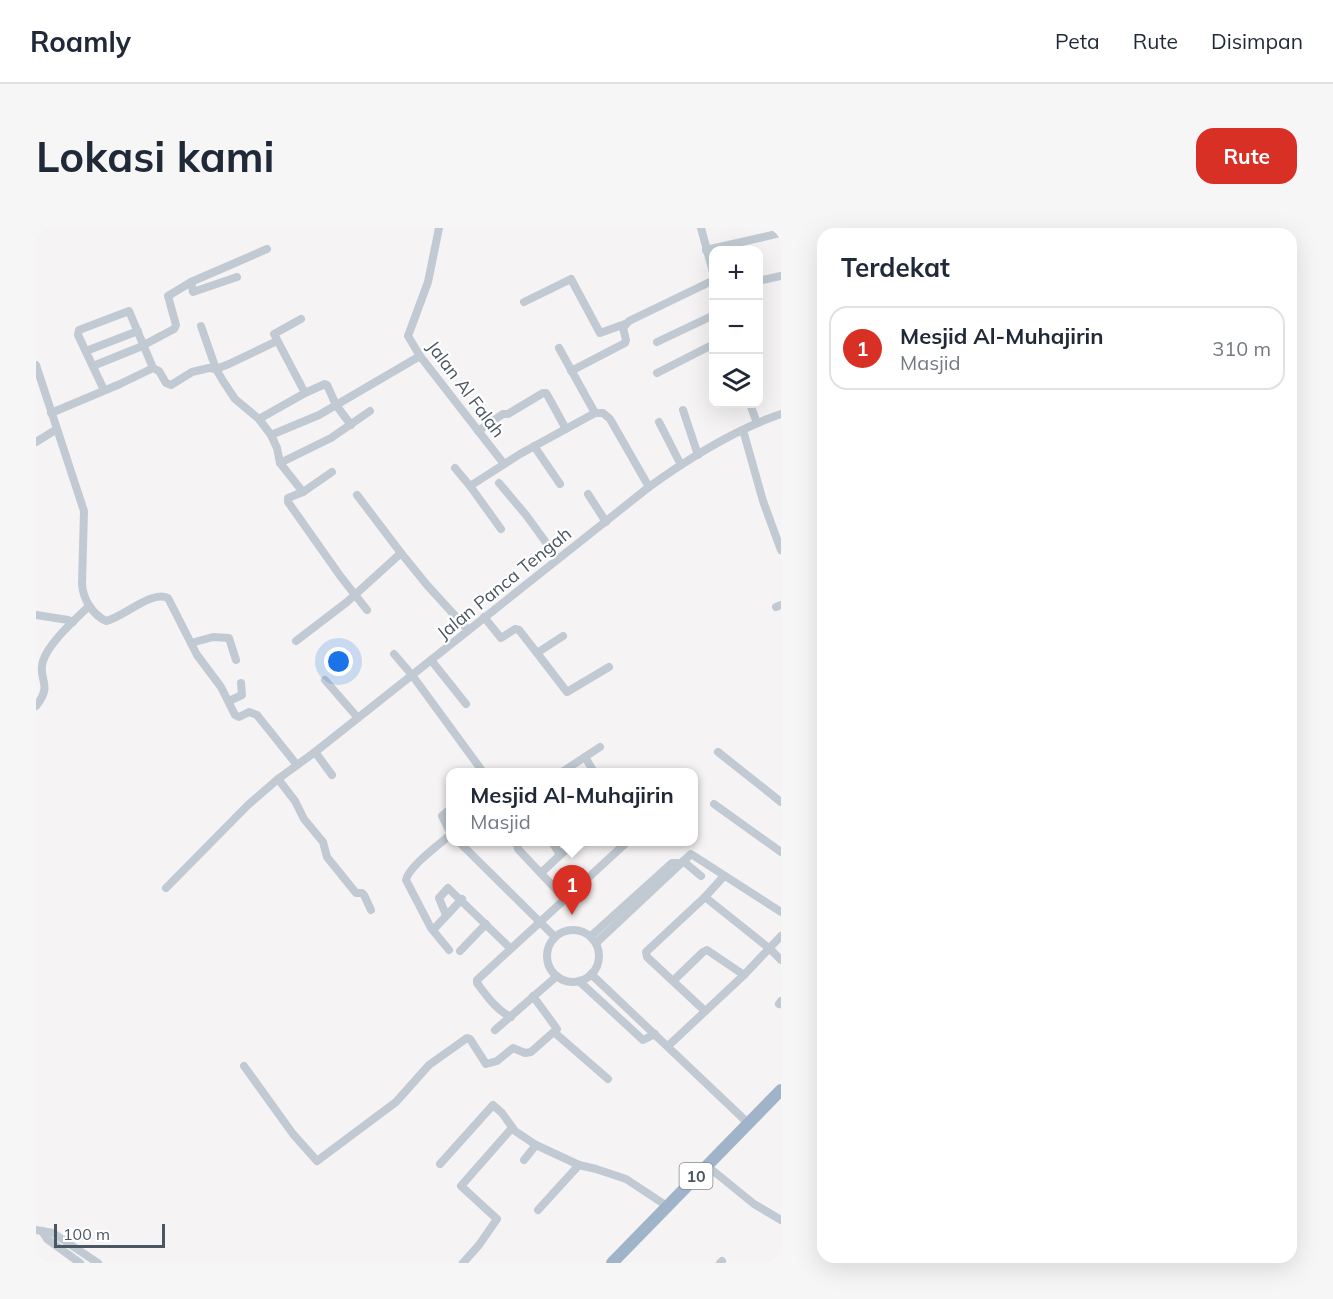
<!DOCTYPE html>
<html lang="id">
<meta charset="utf-8">
<style>
body{margin:0;font-family:Mulish,sans-serif;background:#f6f6f7;color:#1f2937}
.controls{position:absolute;right:18px;top:18px;display:grid;overflow:hidden;border-radius:12px;box-shadow:0 6px 24px #0002}
.controls button{width:54px;height:54px;display:grid;place-items:center;padding:0;border:0;border-bottom:2px solid #e0e1e3;background:#fff;color:#1f2937;font:30px sans-serif}
.scale{position:absolute;left:18px;bottom:15px;width:111px;box-sizing:border-box;padding-left:6px;border:3px solid #4a5661;border-top:0;font-size:16px;line-height:21px;white-space:nowrap;color:#4a5661;-webkit-text-stroke:4px #fff;paint-order:stroke}
.you{position:absolute;left:303px;top:434px;width:21px;height:21px;margin:-15px;border:4px solid #fff;border-radius:50%;background:#1a73e8;box-shadow:0 0 0 9px #1a73e833}
.badge{display:grid;place-items:center;width:39px;height:39px;border-radius:50%;background:#d93025;color:#fff;font-size:20px;font-weight:700}
.pin{position:absolute;translate:-50% -50px;filter:drop-shadow(0 2px 3px #0008)}
.pin::after{content:'';position:absolute;top:32px;width:21px;height:18px;background:inherit;clip-path:polygon(0 0,100% 0,50% 100%)}
.popup{position:absolute;left:410px;top:540px;width:252px;height:78px;box-sizing:border-box;display:grid;place-content:center;border-radius:12px;background:#fff;filter:drop-shadow(0 2px 4px #0005);font-size:20px;white-space:nowrap;color:#747a83}
.popup b{font-size:22px;color:#1f2937}
.popup::after{content:'';position:absolute;left:50%;top:100%;margin-left:-12px;border:12px solid transparent;border-top-color:#fff}
.list{margin:0;padding:0;list-style:none}
h2{display:flex;justify-content:space-between;align-items:center;height:78px;margin:0;padding:0 24px;font-size:26px}
h2 small{font-size:20px;font-weight:400;color:#747a83}
.list li{display:grid;grid-template-columns:39px 1fr auto;gap:18px;align-items:center;box-sizing:border-box;height:84px;margin:0 12px 12px;padding:0 12px;border:2px solid #e0e1e3;border-radius:18px}
.list b{display:block;font-size:22px;white-space:nowrap}
.list p{margin:0;font-size:20px;white-space:nowrap;color:#747a83}
.list em{font-size:20px;font-style:normal;color:#747a83}
.icon{flex:none;width:33px;height:33px;fill:none;stroke:currentColor;stroke-width:2;stroke-linecap:round;stroke-linejoin:round}
.map{position:relative;flex:none;width:745px;height:1035px;overflow:hidden;border-radius:18px}
header{display:flex;align-items:center;gap:36px;box-sizing:border-box;height:84px;padding:0 30px;background:#fff;border-bottom:2px solid #e0e1e3}
header strong{font-size:28px}
nav{display:flex;gap:33px;margin-inline-start:auto;font-size:21px}
.intro{display:flex;align-items:center;justify-content:space-between;box-sizing:border-box;height:144px;padding:0 36px}
h1{margin:0;font-size:42px}
.button{padding:15px 27px;border-radius:18px;background:#d93025;color:#fff;font-size:21px;font-weight:700}
main{display:flex;gap:36px;padding:0 36px}
aside{flex:1;background:#fff;border-radius:18px;box-shadow:0 6px 24px #0002}
.map>svg:first-child{display:block}
.lines{fill:none;stroke-linecap:round;stroke-linejoin:round}
.minor{stroke:#c1cad2;stroke-width:8}
.trunk{stroke:#9fb4c9;stroke-width:12}
.labels{text-anchor:middle;dominant-baseline:central;stroke-width:4.5;stroke-linejoin:round;paint-order:stroke}
.shield{fill:#fff;stroke:#808990;stroke-width:1.5}
.shield-label{font-size:16px;font-weight:bold;fill:#4a5661}
.street-label{font-size:18px;fill:#4a5661;stroke:#fff}
</style>
<header>
<strong>Roamly</strong>
<nav><a>Peta</a><a>Rute</a><a>Disimpan</a></nav>
</header>
<div class="intro"><h1>Lokasi kami</h1><a class="button">Rute</a></div>
<main>
<div class="map">
<svg width="745" height="1035" viewBox="0 0 745 1035">
<rect width="100%" height="100%" fill="#f5f3f3"/>
<g class="lines">
<g class="minor">
<polyline points="403,0 392,54 372,108 384,128 468,236"/>
<polyline points="665,0 678,48"/>
<polyline points="670,22 745,5"/>
<polyline points="201,49 157,64 155,54 231,21"/>
<polyline points="722,53 745,48"/>
<polyline points="488,74 535,51 564,105 589,96"/>
<polyline points="165,98 180,141 187,153 199,171 223,191 235,207 241,220 244,235 267,264 252,270 252,274 305,349 331,382"/>
<polyline points="621,114 678,87"/>
<polyline points="523,120 559,185"/>
<polyline points="50,123 102,103"/>
<path d="M0,137L48,283L46,356C47,371 56,386 70,393C88,389 115,362 132,370L161,427L185,459L199,487L203,489L213,484L221,487L261,537"/>
<polyline points="57,138 104,119 138,101 140,97 132,68 155,54"/>
<polyline points="535,143 589,115 590,112 587,100 593,93 678,52"/>
<polyline points="621,145 678,116"/>
<polyline points="68,162 42,107 43,102 93,83 117,140"/>
<polyline points="269,165 289,156 291,157 300,177 315,197"/>
<polyline points="714,176 721,195"/>
<polyline points="647,182 662,227"/>
<polyline points="15,185 84,156 117,140 123,143 130,155 135,157 156,144 173,140 180,141 193,136 241,113"/>
<polyline points="223,191 269,165 238,106 265,91"/>
<polyline points="623,194 645,237"/>
<polyline points="707,202 727,273 745,322"/>
<polyline points="442,203 467,186 472,186 507,165 510,165 513,170 530,201"/>
<polyline points="235,207 283,187 384,128"/>
<polyline points="0,214 21,201"/>
<polyline points="498,218 524,256"/>
<polyline points="244,235 295,210 334,183"/>
<polyline points="419,240 434,258"/>
<polyline points="463,255 490,287 522,331"/>
<polyline points="267,264 296,244"/>
<polyline points="552,266 570,294"/>
<polyline points="321,267 365,325"/>
<polyline points="465,301 434,258 484,226 559,185 567,185 574,191 613,259"/>
<polyline points="740,379 745,377"/>
<polyline points="0,387 32,392 37,394"/>
<polyline points="448,389 465,410 479,401 483,402 501,425 527,408"/>
<polyline points="260,413 311,374 365,325 391,357 432,402"/>
<polyline points="155,415 177,409 193,410 200,432"/>
<polyline points="501,425 531,464 573,439"/>
<polyline points="358,426 376,447 447,544"/>
<polyline points="395,432 430,476"/>
<polyline points="289,452 322,490"/>
<polyline points="193,473 206,467 205,455"/>
<path d="M0,478C18,456 1,452 7,433C13,414 39,392 53,378"/>
<polyline points="279,524 296,547"/>
<polyline points="682,524 745,574"/>
<polyline points="549,529 558,544"/>
<polyline points="526,544 564,519"/>
<polyline points="242,551 259,573 268,591 287,614 291,629 320,665 326,665 328,667 335,682"/>
<polyline points="678,576 745,624"/>
<polyline points="414,581 406,588 414,604"/>
<polyline points="423,614 519,709"/>
<polyline points="485,614 481,616 482,621 529,671"/>
<polyline points="516,614 524,627"/>
<polyline points="647,633 665,648"/>
<polyline points="505,645 538,614"/>
<path d="M130,660L212,577L242,551L279,524L613,259C653,230 698,202 745,186"/>
<polyline points="669,669 734,721 745,732"/>
<polyline points="410,687 403,670 412,660 474,720"/>
<polyline points="397,702 426,671"/>
<circle cx="537" cy="728" r="26"/>
<polyline points="555,708 636,635 644,635"/>
<polyline points="560,715 655,626 745,684"/>
<path d="M413,722L395,700L370,652C373,638 403,617 414,607"/>
<polyline points="424,723 450,696"/>
<polyline points="555,746 713,896"/>
<polyline points="543,753 607,812 619,806"/>
<polyline points="637,753 667,724 671,722 708,747"/>
<polyline points="743,776 745,773"/>
<polyline points="669,783 611,729 610,724 669,669 688,648"/>
<path d="M475,789C460,782 451,768 441,755V752L591,614"/>
<polyline points="459,802 521,748"/>
<polyline points="519,805 572,851"/>
<polyline points="632,818 708,747 745,708"/>
<polyline points="208,838 257,906 281,933 360,874 393,837 431,810 434,811 450,836 461,833 477,820 489,825 495,824 521,801 497,768"/>
<polyline points="488,932 500,917"/>
<polyline points="404,936 457,877 466,885 479,903 500,917 543,937 560,941 590,951 631,978"/>
<polyline points="670,937 718,976 745,992"/>
<polyline points="502,982 543,937"/>
<polyline points="0,1002 17,1005 62,1035"/>
<polyline points="6,1003 11,1011 44,1035"/>
<polyline points="427,1035 443,1017 461,991 425,958 476,900"/>
<polyline points="684,1035 686,1033"/>
</g>
<polyline class="trunk" points="576,1035 745,862"/>
</g>
<g class="labels">
<rect class="shield" x="643.5" y="935" width="33" height="26" rx="4.5"/>
<g class="shield-label">
<text x="660" y="948">10</text>
</g>
<g class="street-label">
<text transform="translate(430 161) rotate(53)">Jalan Al Falah</text>
<text transform="translate(468 355) rotate(-39)">Jalan Panca Tengah</text>
</g>
</g>
</svg>
<div class="controls">
<button>+</button>
<button>−</button>
<button><svg class="icon" aria-label="layers" viewBox="0 0 24 24"><path d="M12 4l9 5-9 5-9-5zM3 14l9 5 9-5"/></svg></button>
</div>
<div class="scale">100 m</div>
<div class="you"></div>
<div class="pin badge" style="left:536px;top:687px">1</div>
<div class="popup"><b>Mesjid Al-Muhajirin</b>Masjid</div>
</div>
<aside>
<h2>Terdekat<small></small></h2>
<ul class="list">
<li><span class="badge">1</span><div><b>Mesjid Al-Muhajirin</b><p>Masjid</p></div><em>310 m</em></li>
</ul>
</aside>
</main>
